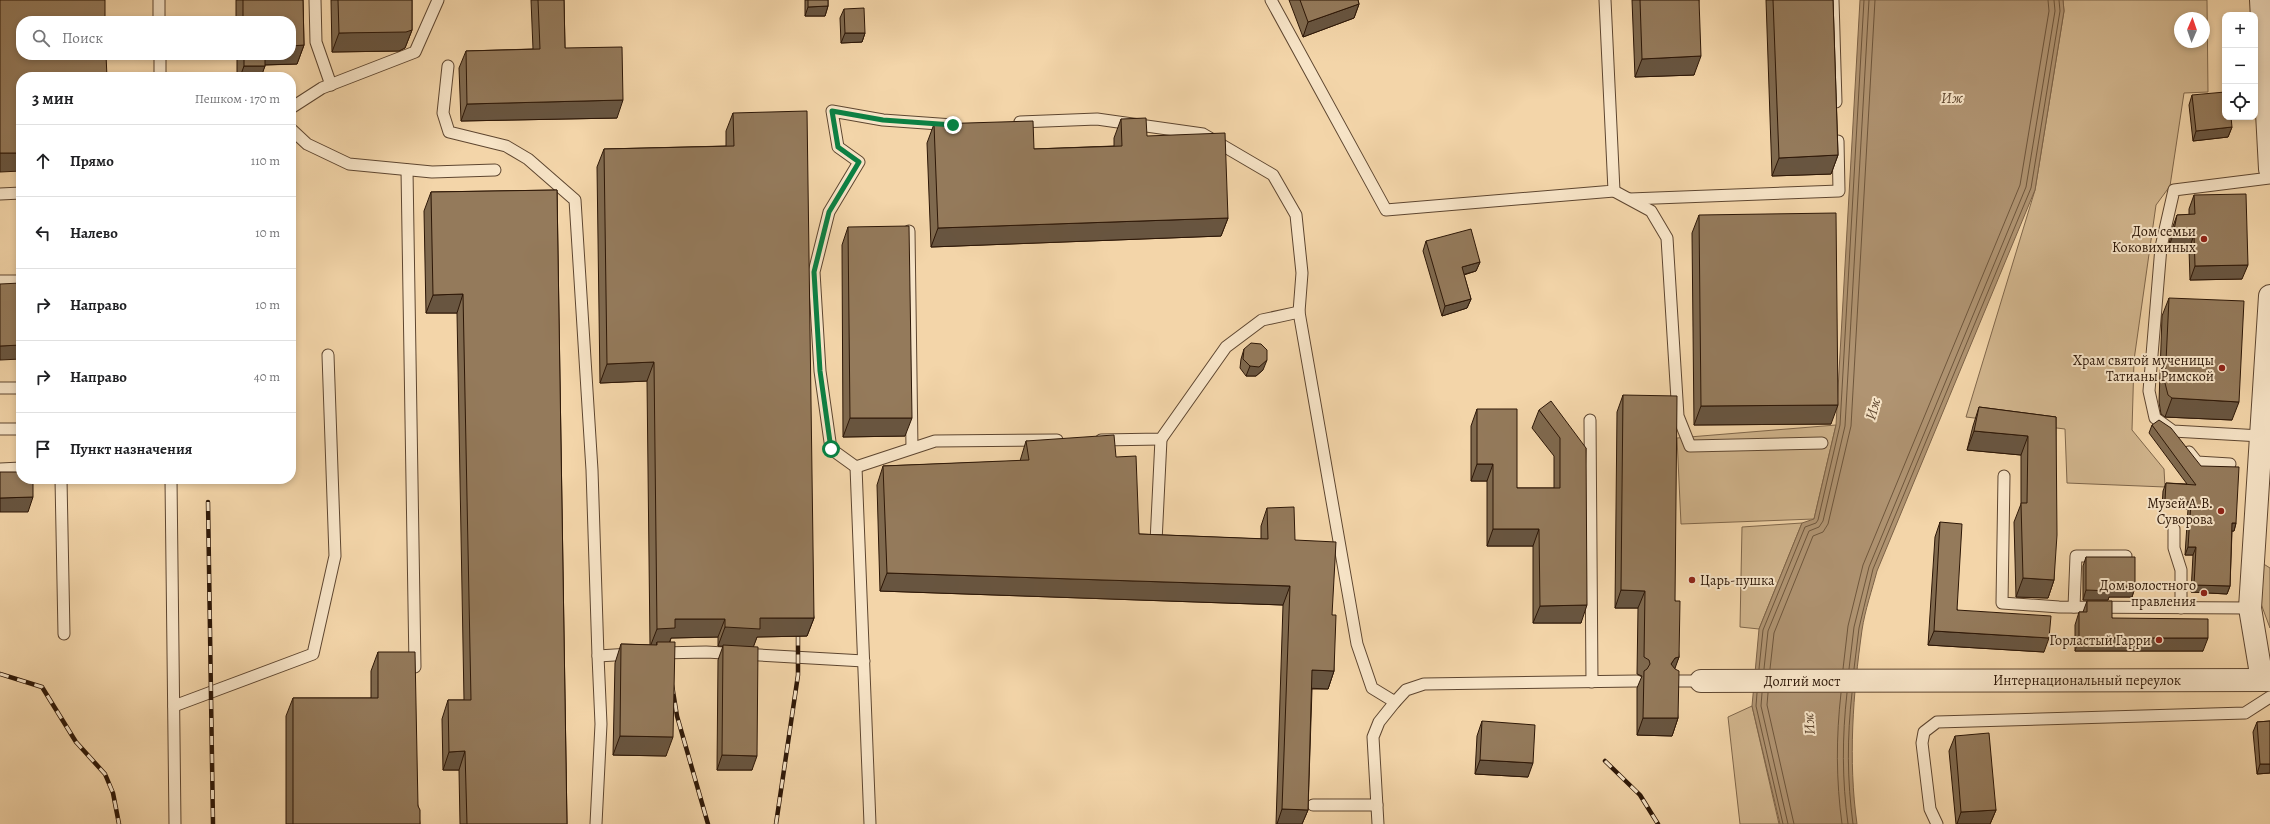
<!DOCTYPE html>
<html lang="ru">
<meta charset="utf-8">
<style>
body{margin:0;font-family:Alegreya,serif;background:#f6f6f6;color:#202124}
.controls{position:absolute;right:12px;top:12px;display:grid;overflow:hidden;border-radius:8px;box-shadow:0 2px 6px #0003}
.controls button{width:36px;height:36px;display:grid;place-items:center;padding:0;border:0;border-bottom:1px solid #e0e0e0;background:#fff;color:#202124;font:20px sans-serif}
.compass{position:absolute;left:2174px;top:12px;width:36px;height:36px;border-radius:50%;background:#fff;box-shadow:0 2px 6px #0003;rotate:2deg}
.stop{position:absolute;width:12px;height:12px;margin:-9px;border:3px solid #0b8043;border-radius:50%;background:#fff}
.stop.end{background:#0b8043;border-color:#fff;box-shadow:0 1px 4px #0008}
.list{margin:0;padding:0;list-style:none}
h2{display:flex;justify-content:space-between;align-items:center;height:52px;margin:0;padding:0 16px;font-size:17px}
h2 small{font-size:13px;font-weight:400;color:#757577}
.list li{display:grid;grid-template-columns:26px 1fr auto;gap:12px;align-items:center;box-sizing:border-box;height:72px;padding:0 16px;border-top:1px solid #e0e0e0}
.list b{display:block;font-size:15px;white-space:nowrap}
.list em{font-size:13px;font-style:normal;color:#757577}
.icon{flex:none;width:22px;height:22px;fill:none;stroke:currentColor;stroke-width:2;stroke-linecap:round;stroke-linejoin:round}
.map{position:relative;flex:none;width:2270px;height:824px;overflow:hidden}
.search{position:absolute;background:#fff;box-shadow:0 2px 6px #0003;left:16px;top:16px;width:280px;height:44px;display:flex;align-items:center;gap:10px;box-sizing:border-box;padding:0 14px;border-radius:16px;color:#757577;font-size:15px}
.panel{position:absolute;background:#fff;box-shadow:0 2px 6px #0003;left:16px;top:72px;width:280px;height:412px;border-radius:16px}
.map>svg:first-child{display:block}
.green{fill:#d1b58d;stroke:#7f664a;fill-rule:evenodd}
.water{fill:#b09472;stroke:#7c6247}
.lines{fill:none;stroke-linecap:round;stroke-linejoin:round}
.shore{stroke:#6e563c;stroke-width:1}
.service-casing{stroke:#5e4630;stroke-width:13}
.minor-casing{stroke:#5e4630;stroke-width:24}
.service{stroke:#f7e4c7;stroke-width:11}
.minor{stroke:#f7e4c7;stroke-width:22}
.rail-casing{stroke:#2d1707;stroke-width:4.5}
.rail{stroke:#f7e4c7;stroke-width:3;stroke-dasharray:9;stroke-linecap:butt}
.wall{fill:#7f694e;stroke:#2d1707}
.shaded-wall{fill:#685540;stroke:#2d1707}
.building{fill:#947a5b;stroke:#2d1707}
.route{stroke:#0b8043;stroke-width:5}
.poi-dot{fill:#8f2418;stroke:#f7e4c7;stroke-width:1.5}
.labels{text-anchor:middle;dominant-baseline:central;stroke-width:4;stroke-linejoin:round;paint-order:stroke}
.poi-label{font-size:14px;fill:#2d1707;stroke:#f7e4c7;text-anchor:end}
.street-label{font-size:14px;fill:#2d1707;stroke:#f7e4c7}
.water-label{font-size:15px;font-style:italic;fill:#614932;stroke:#f7e4c7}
</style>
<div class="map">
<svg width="2270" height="824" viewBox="0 0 2270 824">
<rect width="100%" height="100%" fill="#f3d5a9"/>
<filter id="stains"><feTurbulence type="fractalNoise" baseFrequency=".005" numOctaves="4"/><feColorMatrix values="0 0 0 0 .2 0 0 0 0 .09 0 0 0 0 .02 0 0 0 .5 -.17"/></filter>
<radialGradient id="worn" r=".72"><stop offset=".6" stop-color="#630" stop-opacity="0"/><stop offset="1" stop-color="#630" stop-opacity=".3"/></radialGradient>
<g class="green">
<path d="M2063,0H2207L2208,92L2184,93L2170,186L2156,205L2134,360L2132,430L2164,469L2165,487L2067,483L2065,429L1966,417L2035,190L2064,11ZM2180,18H2204V42H2180Z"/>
<polygon points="1836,425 1814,519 1681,524 1677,438"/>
<polygon points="1802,523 1759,629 1740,627 1742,527"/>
<polygon points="2262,563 2270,568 2270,628 2257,593"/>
<polygon points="1752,706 1779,824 1780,824 1740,824 1728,717"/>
</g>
<path class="water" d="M1860,0H2063L2064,11L2035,190L1877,571C1872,590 1865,610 1862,630C1853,694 1848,760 1857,824H1780L1752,706L1759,629L1802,523L1814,519L1836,425Z"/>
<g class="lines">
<g class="shore">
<polyline points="1759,669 1763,630 1805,527 1816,523 1818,520 1840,425 1864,0"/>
<polyline points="1764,669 1768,631 1809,531 1819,527 1823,521 1845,426 1869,0"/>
<polyline points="1770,669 1774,633 1813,536 1823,532 1828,524 1851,426 1875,0"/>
<polyline points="1843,669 1848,626 1863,565 2020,185 2049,11 2048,0"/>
<polyline points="1849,669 1854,627 1869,567 2026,187 2055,11 2054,0"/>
<polyline points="1854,669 1859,628 1873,569 2031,188 2060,11 2059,0"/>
<polyline points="1757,693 1756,706 1783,824"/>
<polyline points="1762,693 1761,706 1788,824"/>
<polyline points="1768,693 1767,705 1794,824"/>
<path d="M1841,693C1836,737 1836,780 1842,824"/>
<path d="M1847,693C1842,737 1842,780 1848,824"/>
<path d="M1852,693C1847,737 1847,780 1853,824"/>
</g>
<g class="service-casing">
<g id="service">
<polyline points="159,0 159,21"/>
<polyline points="315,0 316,42 331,85"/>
<polyline points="1271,0 1386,210 1614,191 1605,0"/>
<polyline points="1833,0 1836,102"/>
<polyline points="160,55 160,77"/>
<polyline points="448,66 443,113 449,132 506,146 528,159 575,200 592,470 598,656 601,724 596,824"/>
<polyline points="291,108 322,88 415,52 438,0"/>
<polyline points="1020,122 1097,119 1203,134 1273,175 1296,215 1302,273 1299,312"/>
<polyline points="291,129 307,144 349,164 432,172 495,170"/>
<polyline points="407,170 415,667"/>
<polyline points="1614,191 1651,211 1667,238 1678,416 1690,446 1822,443"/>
<polyline points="0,194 21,193"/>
<polyline points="1630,199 1839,191 1838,141"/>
<polyline points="909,231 912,448"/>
<polyline points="0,281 21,281"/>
<polyline points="0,388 21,388"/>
<polyline points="1590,420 1592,682"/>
<polyline points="0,429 21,429"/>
<polyline points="2261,436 2173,431 2155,418 2149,391 2161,247 2174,190 2270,178"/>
<polyline points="1101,440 1161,439 1226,347 1262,320 1299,312 1357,644 1372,688 1395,702"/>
<polyline points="2189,452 2197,462 2230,464"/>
<polyline points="856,467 831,449 820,371 814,272 829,212 859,162 838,147 832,111 883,120 953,125"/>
<polyline points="0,469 21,468"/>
<polyline points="2004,476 2002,603 2059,607 2250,608"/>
<polyline points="61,479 64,634"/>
<polyline points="171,479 175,824"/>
<polyline points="2174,529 2174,548 2181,570 2181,608"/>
<polyline points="1156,542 1161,439"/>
<polyline points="2074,607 2076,556 2126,556"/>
<polyline points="660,653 706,652 864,661"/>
<polyline points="598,656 631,654"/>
<polyline points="1672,681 1701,681"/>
<polyline points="174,706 313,654 335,556 328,355"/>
<polyline points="1313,805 1377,805"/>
<polyline points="870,824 856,467 935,441 1057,440"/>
<polyline points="1378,824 1373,737 1379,722 1395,702 1406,690 1424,684 1637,681"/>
<polyline points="1937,824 1930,809 1922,743 1924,732 1937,722 2245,713 2270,697"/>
</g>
</g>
<g class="minor-casing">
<g id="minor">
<polyline points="2261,0 2270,169"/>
<polyline points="2262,680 2250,608 2270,296"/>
<polyline points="1701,681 2270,680"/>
</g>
</g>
<use href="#service" class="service"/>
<use href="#minor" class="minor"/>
<g class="rail-casing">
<g id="rail">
<polyline points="208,502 213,824"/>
<polyline points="0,674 42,687 76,742 105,774 113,793 119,824"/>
<polyline points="672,685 677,716 708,824"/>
<polyline points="1605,761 1640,795 1658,824"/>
<polyline points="776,824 798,675 798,636"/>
</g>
</g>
<use href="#rail" class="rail"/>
</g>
<g class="wall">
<polygon points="236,0 303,0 304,45 297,64 265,65 261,77 237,77 237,55 291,55 291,21 236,21"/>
<polygon points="331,0 412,0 412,30 405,48 399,51 332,52"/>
<polygon points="531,0 564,0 565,48 617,118 461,121 459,68 466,51 533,49"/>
<polygon points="805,0 828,0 828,6 825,16 805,16"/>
<polygon points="1289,0 1358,0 1359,4 1354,18 1303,37"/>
<polygon points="1632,0 1699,0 1694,75 1635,77"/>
<polygon points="1766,0 1833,0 1838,155 1831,174 1772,176"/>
<polygon points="844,9 865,33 862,42 841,43 840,18"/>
<polygon points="2192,95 2232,127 2228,137 2193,141 2189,105"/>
<polygon points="733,113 814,618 807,636 757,637 753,647 752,770 717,770 718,660 723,646 718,646 718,637 671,638 670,642 666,756 613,755 615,663 621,644 650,645 647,381 600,383 597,167 604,149 726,146 726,131"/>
<polygon points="1121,119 1147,136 1228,218 1221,236 931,247 927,143 934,124 1034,149 1114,146 1114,138"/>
<polygon points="557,190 567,824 460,824 459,770 443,770 442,719 448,700 464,700 457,313 426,313 424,211 431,192"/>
<polygon points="2194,195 2242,279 2190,280 2189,249 2168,249 2172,229 2177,215 2189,215 2189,209"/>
<polygon points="1699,215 1831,424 1694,425 1692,233"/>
<polygon points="848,227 905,436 843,437 842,245"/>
<polygon points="1426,241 1480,262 1476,271 1464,275 1471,299 1467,308 1442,316 1423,251"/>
<polygon points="2169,298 2232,420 2165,417 2161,414 2159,402 2162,316"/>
<polygon points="1244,349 1263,370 1256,376 1246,376 1240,368 1241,359"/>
<polygon points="1623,395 1675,601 1679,657 1674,669 1678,718 1672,736 1637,735 1637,688 1642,676 1637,674 1638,608 1615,608 1617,412"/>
<polygon points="1979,407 2056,417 2054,580 2048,598 2016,597 2014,522 2021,504 2021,455 1967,450 1973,426"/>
<polygon points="1477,409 1517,488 1554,488 1554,456 1532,428 1539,410 1586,448 1581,623 1533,623 1533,546 1487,546 1487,481 1471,481 1471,426"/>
<polygon points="2152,425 2236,523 2234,531 2232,531 2230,586 2227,594 2191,592 2193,555 2185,555 2188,509 2162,508 2163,491 2166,483 2187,484 2149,433"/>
<polygon points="1026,441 1116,457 1139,534 1261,539 1261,526 1267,508 1295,540 1332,615 1334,671 1328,689 1312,689 1308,810 1302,824 1276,824 1283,605 880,591 877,485 883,466 1020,461"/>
<polygon points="1940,522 1957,610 2044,652 1928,645 1935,537"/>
<polygon points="2086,557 2135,587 2132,597 2109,597 2108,600 2083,600 2083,566"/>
<polygon points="2087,601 2112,618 2203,651 2075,651 2075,625 2079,612 2083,612"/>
<polygon points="378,652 418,806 420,824 286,824 286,716 293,698 371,698 371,671"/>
<polygon points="1482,721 1528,777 1475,774 1477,736"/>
<polygon points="2270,721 2270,773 2257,774 2253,732 2257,722"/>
<polygon points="1955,736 1996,810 1990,824 1956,824 1949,751"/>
</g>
<g class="shaded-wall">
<polygon points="1359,4 1354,18 1303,37 1308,22"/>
<polygon points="828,6 825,16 805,16 808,7"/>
<polygon points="412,30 405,48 399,51 332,52 339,33"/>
<polygon points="845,33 865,33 862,42 841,43"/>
<polygon points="304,45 297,64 258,65 262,55 291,55 291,46"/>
<polygon points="1701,56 1694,75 1635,77 1642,59"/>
<polygon points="244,66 265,66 261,77 240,77"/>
<polygon points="623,100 617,118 461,121 467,104"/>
<polygon points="2232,127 2228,137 2193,141 2196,131"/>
<polygon points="0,153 21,153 21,171 0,172"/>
<polygon points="1838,155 1831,174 1772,176 1779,158"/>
<polygon points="1228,218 1221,236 931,247 938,228"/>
<polygon points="2173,235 2194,235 2189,249 2168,249"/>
<polygon points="1480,262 1476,271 1458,276 1462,267"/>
<polygon points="2248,265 2242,279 2190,280 2195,266"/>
<polygon points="463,294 457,313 426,313 433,295"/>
<polygon points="1471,299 1467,308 1442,316 1445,306"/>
<polygon points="21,345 21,359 0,360 0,346"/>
<polygon points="1267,360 1263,370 1256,376 1246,376 1250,366"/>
<polygon points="654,362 647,381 600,383 607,364"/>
<polygon points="2172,398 2239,402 2232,420 2165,417"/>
<polygon points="1838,405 1831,424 1694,425 1701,406"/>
<polygon points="850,418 912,418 905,436 843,437"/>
<polygon points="1974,431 2028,436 2021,455 1967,450"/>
<polygon points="1477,464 1493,464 1487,481 1471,481"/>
<polygon points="33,497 28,512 0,512 0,498"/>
<polygon points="2165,500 2191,502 2188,509 2162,508"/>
<polygon points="2232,523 2236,523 2234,531 2230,531"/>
<polygon points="1493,529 1539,529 1533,546 1487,546"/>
<polygon points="2188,547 2196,547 2193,555 2185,555"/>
<polygon points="887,573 1290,586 1283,605 880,591"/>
<polygon points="2023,578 2054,580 2048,598 2016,597"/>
<polygon points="2194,585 2230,586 2227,594 2191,592"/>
<polygon points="2111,587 2135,587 2132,597 2109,597 2108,600 2083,600 2086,590"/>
<polygon points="1621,590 1645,591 1638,608 1615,608"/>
<polygon points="1587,605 1581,623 1533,623 1540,606"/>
<polygon points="760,618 814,618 807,636 757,637 753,648 718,646 725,627"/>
<polygon points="675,619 725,619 718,637 671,638 668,646 657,645 657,642 656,647 650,647 657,629"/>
<polygon points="1934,631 2049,638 2044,652 1928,645"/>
<polygon points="2079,638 2208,638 2203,651 2075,651"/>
<polygon points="1679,657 1673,674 1671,664 1675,658"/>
<polygon points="1312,670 1334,671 1328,689 1306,688"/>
<polygon points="1643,718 1678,718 1672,736 1637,735"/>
<polygon points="620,736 673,737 666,756 613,755"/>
<polygon points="465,751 459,770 443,770 449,752"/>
<polygon points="722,755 757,756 752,770 717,770"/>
<polygon points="1480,760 1533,763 1528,777 1475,774"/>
<polygon points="2260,764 2270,764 2270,773 2257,774"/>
<polygon points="1282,809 1308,810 1302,824 1277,824"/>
<polygon points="1996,810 1990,824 1957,824 1961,812"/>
</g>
<g class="building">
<polygon points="0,0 105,0 105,21 21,21 21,55 106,55 107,77 21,77 21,153 0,153"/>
<polygon points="243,0 303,0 304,45 291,46 291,21 243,21"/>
<polygon points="338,0 412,0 412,30 406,32 339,33"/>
<polygon points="538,0 564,0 565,48 622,47 623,100 467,104 466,51 540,49"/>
<polygon points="808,0 828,0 828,6 808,7"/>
<polygon points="1300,0 1358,0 1359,4 1308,22"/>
<polygon points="1640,0 1699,0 1701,56 1642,59"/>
<polygon points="1773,0 1833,0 1838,155 1779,158"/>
<polygon points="864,8 865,33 845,33 844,9"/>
<rect x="244" y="55" width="21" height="11"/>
<polygon points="2225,92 2225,117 2231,117 2232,127 2196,131 2192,95"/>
<polygon points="807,111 814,618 760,618 760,629 725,627 725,619 675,619 675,628 657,629 654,362 607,364 604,149 734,146 733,113"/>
<polygon points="1146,118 1147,136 1225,133 1228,218 938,228 934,124 1033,121 1034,149 1122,146 1121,119"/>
<polygon points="557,190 567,824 467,824 465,751 449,752 448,700 471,700 463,294 433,295 431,192"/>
<polygon points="2246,194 2248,265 2195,266 2194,235 2173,235 2177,215 2195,214 2194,195"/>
<polygon points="1836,213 1838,405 1701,406 1699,215"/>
<polygon points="909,226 912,418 850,418 848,227"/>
<polygon points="1471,229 1480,262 1462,267 1471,299 1445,306 1426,241"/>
<polygon points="21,283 21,345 0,346 0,284"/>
<polygon points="2169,298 2244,301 2239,402 2172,398 2168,395 2165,383"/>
<polygon points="1251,343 1261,344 1267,350 1267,360 1259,367 1250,366 1243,359 1244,349"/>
<polygon points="1623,395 1677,396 1675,601 1680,601 1679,657 1675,658 1671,664 1675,669 1679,671 1678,718 1643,718 1644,671 1647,669 1650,664 1649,660 1644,657 1645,591 1621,590"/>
<polygon points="1551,401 1586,448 1587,605 1540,606 1539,529 1493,529 1493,464 1477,464 1477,409 1517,409 1517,488 1560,488 1560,438 1539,410"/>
<polygon points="1979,407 2056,417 2057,535 2054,580 2023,578 2021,503 2027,503 2028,436 1974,431"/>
<polygon points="2159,420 2171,428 2201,466 2239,467 2236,523 2232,523 2230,586 2194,585 2196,547 2188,547 2191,502 2165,500 2166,483 2196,485 2152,425"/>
<polygon points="1114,435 1116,457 1136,456 1139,534 1268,539 1267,508 1294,507 1295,540 1336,542 1332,615 1336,615 1334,671 1312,670 1308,810 1282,809 1290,586 887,573 883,466 1029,460 1026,441"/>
<polygon points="0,472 21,472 21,479 33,479 33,497 0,498"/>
<polygon points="1940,522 1962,524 1957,610 2051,616 2049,638 1934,631"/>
<polygon points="2086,557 2135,557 2135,587 2111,587 2111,591 2086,590"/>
<polygon points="2087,601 2112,601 2112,618 2208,619 2208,638 2079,638 2079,612 2087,612"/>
<polygon points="657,642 675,642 673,737 620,736 621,644 657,645"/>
<polygon points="723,645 758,647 757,756 722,755"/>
<polygon points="378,652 415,652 418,806 420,810 420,824 293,824 293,698 378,698"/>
<polygon points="1482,721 1535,725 1533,763 1480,760"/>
<polygon points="2270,721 2270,764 2260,764 2257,722"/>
<polygon points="1989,733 1996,810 1961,812 1955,736"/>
</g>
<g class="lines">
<polyline class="route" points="831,449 820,371 814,272 829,212 859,162 838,147 832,111 883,120 953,125"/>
</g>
<g class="poi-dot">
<circle cx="2204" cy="239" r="4"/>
<circle cx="2222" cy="368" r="4"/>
<circle cx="2221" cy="511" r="4"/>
<circle cx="1692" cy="580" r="4"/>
<circle cx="2204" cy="593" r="4"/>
<circle cx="2159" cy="640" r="4"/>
</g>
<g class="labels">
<g class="poi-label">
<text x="2196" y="231">Дом семьи<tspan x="2196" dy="16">Коковихиных</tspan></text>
<text x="2214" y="360">Храм святой мученицы<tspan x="2214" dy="16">Татианы Римской</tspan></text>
<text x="2213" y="503">Музей А.В.<tspan x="2213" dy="16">Суворова</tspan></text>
<text x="1700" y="580" text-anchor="start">Царь-пушка</text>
<text x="2196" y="585">Дом волостного<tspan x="2196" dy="16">правления</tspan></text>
<text x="2151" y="640">Горластый Гарри</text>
</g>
<g class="street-label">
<text x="2087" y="680">Интернациональный переулок</text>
<text x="1802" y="681">Долгий мост</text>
</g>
<g class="water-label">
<text x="1952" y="98">Иж</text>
<text transform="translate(1873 409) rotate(-74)">Иж</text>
<text transform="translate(1809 724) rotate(-94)">Иж</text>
</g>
</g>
<rect width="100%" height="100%" filter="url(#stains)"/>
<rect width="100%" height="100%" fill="url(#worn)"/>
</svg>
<div class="controls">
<button>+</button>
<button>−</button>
<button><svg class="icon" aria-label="locate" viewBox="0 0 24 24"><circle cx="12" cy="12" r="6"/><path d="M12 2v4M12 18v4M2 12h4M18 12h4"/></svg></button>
</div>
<svg class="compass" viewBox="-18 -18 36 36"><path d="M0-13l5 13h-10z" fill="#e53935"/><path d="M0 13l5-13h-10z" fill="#757577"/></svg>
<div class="stop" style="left:831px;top:449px"></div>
<div class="stop end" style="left:953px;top:125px"></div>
<div class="search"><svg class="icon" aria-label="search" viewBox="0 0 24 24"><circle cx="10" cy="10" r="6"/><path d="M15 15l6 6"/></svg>Поиск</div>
<section class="panel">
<h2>3 мин<small>Пешком · 170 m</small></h2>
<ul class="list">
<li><svg class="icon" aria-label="ahead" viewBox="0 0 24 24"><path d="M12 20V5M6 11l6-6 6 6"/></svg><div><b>Прямо</b></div><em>110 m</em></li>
<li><svg class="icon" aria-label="left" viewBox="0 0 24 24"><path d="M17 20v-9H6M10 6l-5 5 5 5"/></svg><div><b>Налево</b></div><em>10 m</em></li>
<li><svg class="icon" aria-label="right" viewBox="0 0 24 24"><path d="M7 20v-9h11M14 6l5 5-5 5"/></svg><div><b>Направо</b></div><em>10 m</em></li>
<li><svg class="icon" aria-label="right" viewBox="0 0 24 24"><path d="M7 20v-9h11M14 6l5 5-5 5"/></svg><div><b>Направо</b></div><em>40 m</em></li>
<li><svg class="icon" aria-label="arrive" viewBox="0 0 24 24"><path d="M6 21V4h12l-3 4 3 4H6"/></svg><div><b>Пункт назначения</b></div></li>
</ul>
</section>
</div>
